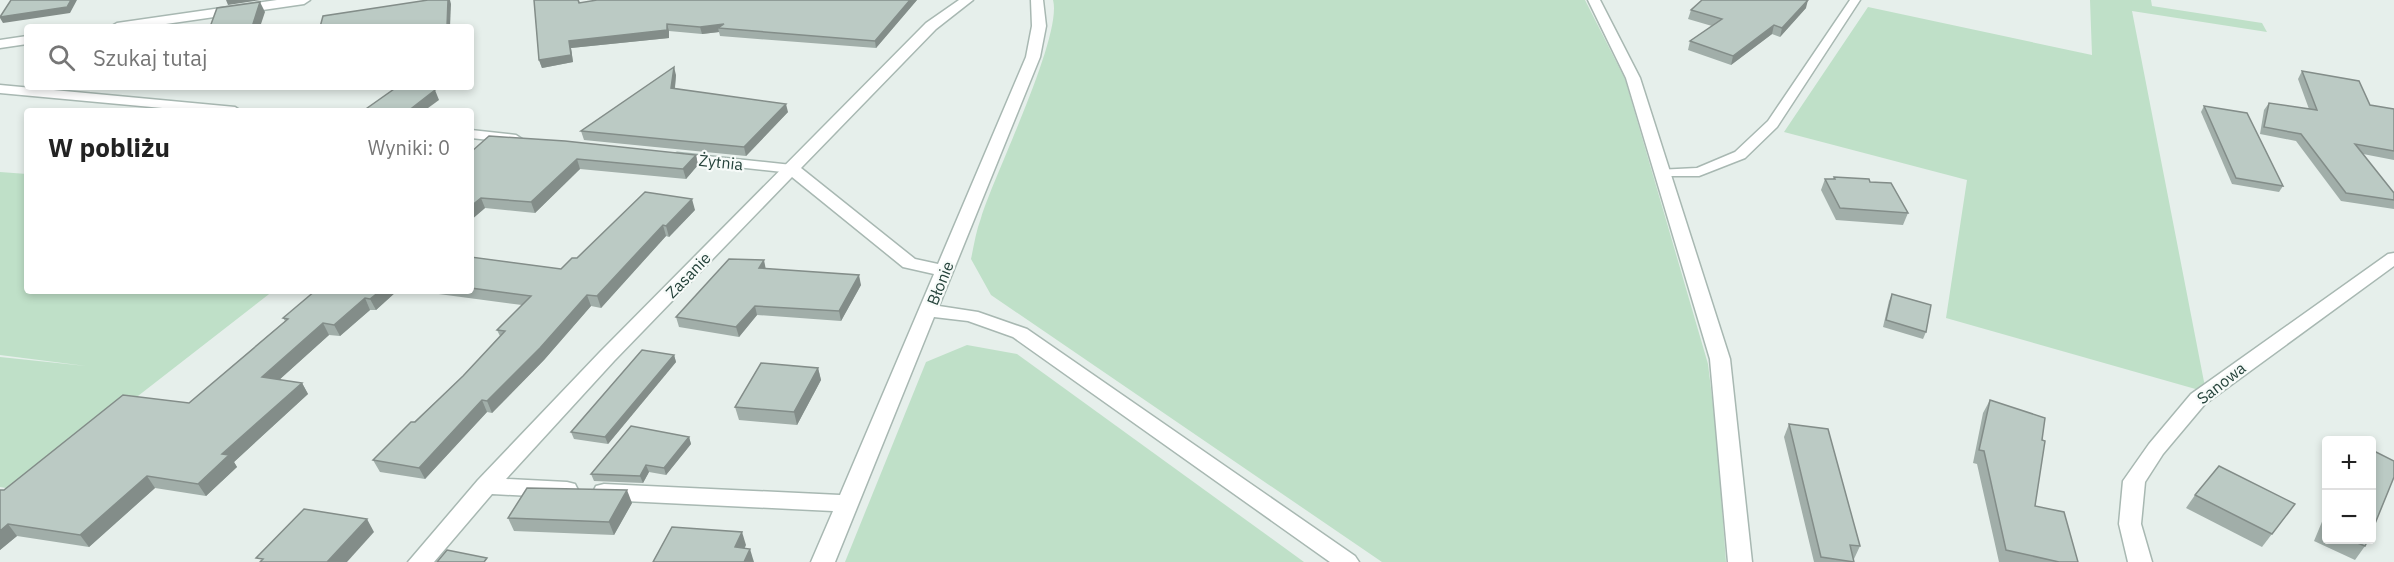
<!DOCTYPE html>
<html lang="pl">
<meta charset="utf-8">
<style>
body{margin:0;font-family:"IBM Plex Sans",sans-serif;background:#f2f2f2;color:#222}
.controls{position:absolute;right:18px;bottom:18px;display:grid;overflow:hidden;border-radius:6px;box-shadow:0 3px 9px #0003}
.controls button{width:54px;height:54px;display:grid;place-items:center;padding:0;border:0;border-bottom:2px solid #e0e0e0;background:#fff;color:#222;font:30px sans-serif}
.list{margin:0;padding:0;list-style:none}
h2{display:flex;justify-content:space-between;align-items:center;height:78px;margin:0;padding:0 24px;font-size:26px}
h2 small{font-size:20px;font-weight:400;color:#767676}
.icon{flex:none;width:33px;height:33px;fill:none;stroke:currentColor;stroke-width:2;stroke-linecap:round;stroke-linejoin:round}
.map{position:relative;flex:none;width:2394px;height:562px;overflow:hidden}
.search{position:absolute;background:#fff;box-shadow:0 3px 9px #0003;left:24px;top:24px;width:450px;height:66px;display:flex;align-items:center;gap:15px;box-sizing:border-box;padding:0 21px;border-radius:6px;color:#767676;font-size:22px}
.panel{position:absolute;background:#fff;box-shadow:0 3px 9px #0003;left:24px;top:108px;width:450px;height:186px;border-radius:6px}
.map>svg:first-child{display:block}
.green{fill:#bfe0c8}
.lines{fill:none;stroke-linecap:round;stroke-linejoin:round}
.service-casing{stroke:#a8b8b2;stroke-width:3}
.minor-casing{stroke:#a8b8b2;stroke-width:3}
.service{fill:#fff;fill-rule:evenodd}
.minor{fill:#fff;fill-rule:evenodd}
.wall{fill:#a1aea9}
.shaded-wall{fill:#838d89}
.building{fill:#bbcac4;stroke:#838d89;stroke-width:1.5}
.labels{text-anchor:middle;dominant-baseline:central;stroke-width:4.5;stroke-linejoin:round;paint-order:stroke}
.street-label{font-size:16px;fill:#24423a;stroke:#f7fbf9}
</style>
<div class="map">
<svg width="2394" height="562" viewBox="0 0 2394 562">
<rect width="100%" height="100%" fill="#e6efeb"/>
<g class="green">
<path d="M1053,0H1585L1625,79L1708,364L1717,439L1726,562H1382L991,295L971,259C974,245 976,231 981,218C994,175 1063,36 1053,0Z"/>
<polygon points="2090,0 2151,0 2152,6 2262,23 2267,32 2132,11 2206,392 1946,318 1967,180 1784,132 1868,7 2092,55"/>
<polygon points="0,172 27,174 27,291 273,291 17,490 0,487 0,357 86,366 0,355"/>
<polygon points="967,345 1017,354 1304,562 845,562 926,362"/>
</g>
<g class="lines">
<g class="service-casing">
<g id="service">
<polygon points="1850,0 1860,0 1777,127 1745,158 1699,176 1657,176 1655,173 1657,170 1697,168 1735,152 1768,121"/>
<polygon points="0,85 235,107 241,111 195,111 0,93"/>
<polygon points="471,130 516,135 522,139 516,143 471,138"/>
<polygon points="677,153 792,165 799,169 792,173 672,160 670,157"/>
</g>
</g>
<g class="minor-casing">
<g id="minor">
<polygon points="277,0 310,0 304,4 145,27 110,27 117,23"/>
<polygon points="959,0 973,0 936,29 801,168 915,259 938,264 1026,57 1032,26 1031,0 1043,0 1046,26 1040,57 939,306 978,312 1027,329 1355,556 1359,562 1330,562 1013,337 968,321 934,317 835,562 811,562 833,511 604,500 596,498 593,492 596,486 604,484 840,495 934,274 903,267 792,177 614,361 506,479 567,482 575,484 578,490 575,496 567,498 492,494 434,562 408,562 478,480 600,352 926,23"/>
<polygon points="1588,0 1600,0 1640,78 1730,359 1752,562 1728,562 1710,359 1626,78"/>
<polygon points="27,36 27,44 0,48 0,40"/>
<polygon points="2394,253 2394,266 2205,404 2163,454 2145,482 2141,524 2152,562 2128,562 2119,524 2123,481 2149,444 2191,394 2388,254"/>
</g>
</g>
<use href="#service" class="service"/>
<use href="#minor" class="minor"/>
</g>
<g class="wall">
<polygon points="534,0 579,0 580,3 917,0 876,48 720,36 719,32 702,34 669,31 669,38 571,48 573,62 542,68 539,60"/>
<polygon points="1806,8 1780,37 1772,34 1731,65 1688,50 1690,41 1712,26 1688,19 1691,10"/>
<polygon points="2302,71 2370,105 2394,109 2394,160 2363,154 2394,193 2394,209 2341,201 2296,141 2260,134 2264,110 2269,103 2309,109 2298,79"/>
<polygon points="676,75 675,88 788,112 746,156 584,140 581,131"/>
<polygon points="2204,106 2283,186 2279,192 2232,184 2201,112"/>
<polygon points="471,152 696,155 698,165 686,179 580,169 535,213 485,208 471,220"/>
<polygon points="1834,177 1870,182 1908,213 1903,225 1836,220 1821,190 1825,179 1833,179"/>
<polygon points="695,210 669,237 666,236 601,308 591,306 544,360 492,413 487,412 425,479 380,472 373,460 463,376 500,336 497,330 522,305 416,291 471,291 471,257 561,269 577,258"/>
<polygon points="766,268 861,285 841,321 757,315 739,337 679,327 676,317"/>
<polygon points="397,291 376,310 370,310 340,336 329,335 279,380 302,383 308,394 234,462 237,467 206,496 155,488 89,547 17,536 0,550 0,490 4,490 189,403 285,321 283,318"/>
<polygon points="1892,294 1926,332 1923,339 1883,327 1889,301"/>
<polygon points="674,355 676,362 608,444 574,439 571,432"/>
<polygon points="818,368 821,380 797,425 739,420 735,407"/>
<polygon points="1990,400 2042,440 2035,506 2078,562 1999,562 1977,464 1973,463 1983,413"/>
<polygon points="1789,424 1860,546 1854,559 1853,559 1854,562 1814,562 1784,437"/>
<polygon points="689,437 691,444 666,475 649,472 643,483 594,481 591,474"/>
<polygon points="2195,495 2295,504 2262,547 2186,508"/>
<polygon points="632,503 614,535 514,531 508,518"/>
<polygon points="2326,512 2326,540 2368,540 2365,546 2355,560 2314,541"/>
</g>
<g class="shaded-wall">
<polygon points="71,0 77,0 70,13 3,23 0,18 0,17"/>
<polygon points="226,0 261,0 228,5"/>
<polygon points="448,0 450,0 451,4 450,27 447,27"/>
<polygon points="910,0 917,0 876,48 875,41"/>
<polygon points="1808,0 1806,8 1780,37 1782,28"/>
<polygon points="260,2 265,12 260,27 252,27"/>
<polygon points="667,24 669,31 669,38 571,48 573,62 542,68 539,60 569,41"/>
<polygon points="724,24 718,28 719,32 702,34 700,27"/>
<polygon points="1774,25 1772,34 1731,65 1733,56"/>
<polygon points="674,67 676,75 674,96 671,88"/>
<polygon points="435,90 439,100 424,111 408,111"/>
<polygon points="786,104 788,112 746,156 744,147"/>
<polygon points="696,155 698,165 686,179 683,169"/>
<polygon points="577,159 580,169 535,213 531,202"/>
<polygon points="481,198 485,208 471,220 471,206"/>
<polygon points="692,199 695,210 669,237 666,226"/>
<polygon points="663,225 666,236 601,308 597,296"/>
<polygon points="764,260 766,270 759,268"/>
<polygon points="859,275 861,285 841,321 839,311"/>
<polygon points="380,291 397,291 376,310 370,299"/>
<polygon points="587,295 591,306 544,360 492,413 487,401"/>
<polygon points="365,298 370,310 340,336 334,325"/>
<polygon points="755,306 757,315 739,337 736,327"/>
<polygon points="323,323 329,335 269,389 262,377"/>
<polygon points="674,355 676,362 608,444 605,437"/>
<polygon points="818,368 821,380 797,425 794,412"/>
<polygon points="302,383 308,394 234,462 237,467 206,496 198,484 222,454"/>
<polygon points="482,400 487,412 425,479 419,468"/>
<polygon points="689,437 691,444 666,475 664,468"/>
<polygon points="646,465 649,472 643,483 640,476"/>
<polygon points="147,476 155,488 89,547 80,535"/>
<polygon points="627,490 632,503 614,535 609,522"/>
<polygon points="367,519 374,532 347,562 327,562"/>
<polygon points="8,524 17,536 0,550 0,531"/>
<polygon points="742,532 746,545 739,561 735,547"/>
<polygon points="750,549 754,562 744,562"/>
</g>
<g class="building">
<polygon points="11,0 71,0 67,7 0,17"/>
<polygon points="428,0 448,0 447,27 320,27 323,16"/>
<polygon points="534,0 578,0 579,3 597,0 910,0 875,41 718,28 724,24 700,27 667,24 667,30 569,41 571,55 539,60"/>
<polygon points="1702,0 1808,0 1782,28 1774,25 1733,56 1690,41 1722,19 1691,10"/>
<polygon points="260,2 252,27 210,27 217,8"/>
<polygon points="674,67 671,88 786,104 744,147 581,131"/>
<polygon points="2302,71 2359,81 2370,105 2394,109 2394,151 2355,144 2394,193 2394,200 2346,193 2301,134 2264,127 2269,103 2317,110"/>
<polygon points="397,87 432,87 435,90 408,111 363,111"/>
<polygon points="2204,106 2247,113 2283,186 2236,178"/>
<polygon points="489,136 565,141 696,155 683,169 577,159 531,202 481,198 471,206 471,152"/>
<polygon points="1834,177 1869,179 1870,182 1891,183 1908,213 1840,208 1825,179 1835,179"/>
<polygon points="645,192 692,199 666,226 663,225 597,296 587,295 540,348 487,401 482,400 419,468 373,460 411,422 415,422 463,376 505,331 497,330 531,296 471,288 471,257 561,269 572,258 577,258"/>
<polygon points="729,259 764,260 759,268 859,275 839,311 755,306 736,327 676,317"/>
<polygon points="315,291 380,291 370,299 365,298 334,325 323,323 262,377 302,383 222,454 229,455 198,484 147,476 80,535 8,524 0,531 0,490 4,490 123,395 189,403 288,319 283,318"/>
<polygon points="1892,294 1931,305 1926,332 1886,320"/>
<polygon points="642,350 674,355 605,437 571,432"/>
<polygon points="761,363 818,368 794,412 735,407"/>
<polygon points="1990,400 2045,418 2042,440 2045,441 2035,506 2064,512 2078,562 2059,562 2006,550 1984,451 1979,450"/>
<polygon points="1789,424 1828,429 1860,546 1850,545 1854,562 1821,557"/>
<polygon points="631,426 689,437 664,468 646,465 640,476 591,474"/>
<polygon points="2372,450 2394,461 2394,477 2372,531"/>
<polygon points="2219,466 2295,504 2272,534 2195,495"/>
<polygon points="527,488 627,490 609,522 508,518"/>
<polygon points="304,509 367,519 327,562 260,562 263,559 256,558"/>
<polygon points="672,527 742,532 735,547 750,549 744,562 653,562"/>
<polygon points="2350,540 2368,540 2365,546"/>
<polygon points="447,550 487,558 484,562 437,562"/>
</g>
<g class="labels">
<g class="street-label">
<text transform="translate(721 162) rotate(6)">Żytnia</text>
<text transform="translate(688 275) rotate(-46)">Zasanie</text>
<text transform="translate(940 283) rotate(-68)">Błonie</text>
<text transform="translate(2221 383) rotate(-38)">Sanowa</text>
</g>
</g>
</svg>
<div class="controls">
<button>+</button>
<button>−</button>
</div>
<div class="search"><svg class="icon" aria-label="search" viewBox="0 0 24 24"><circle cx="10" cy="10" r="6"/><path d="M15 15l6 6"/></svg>Szukaj tutaj</div>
<section class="panel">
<h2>W pobliżu<small>Wyniki: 0</small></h2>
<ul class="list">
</ul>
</section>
</div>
